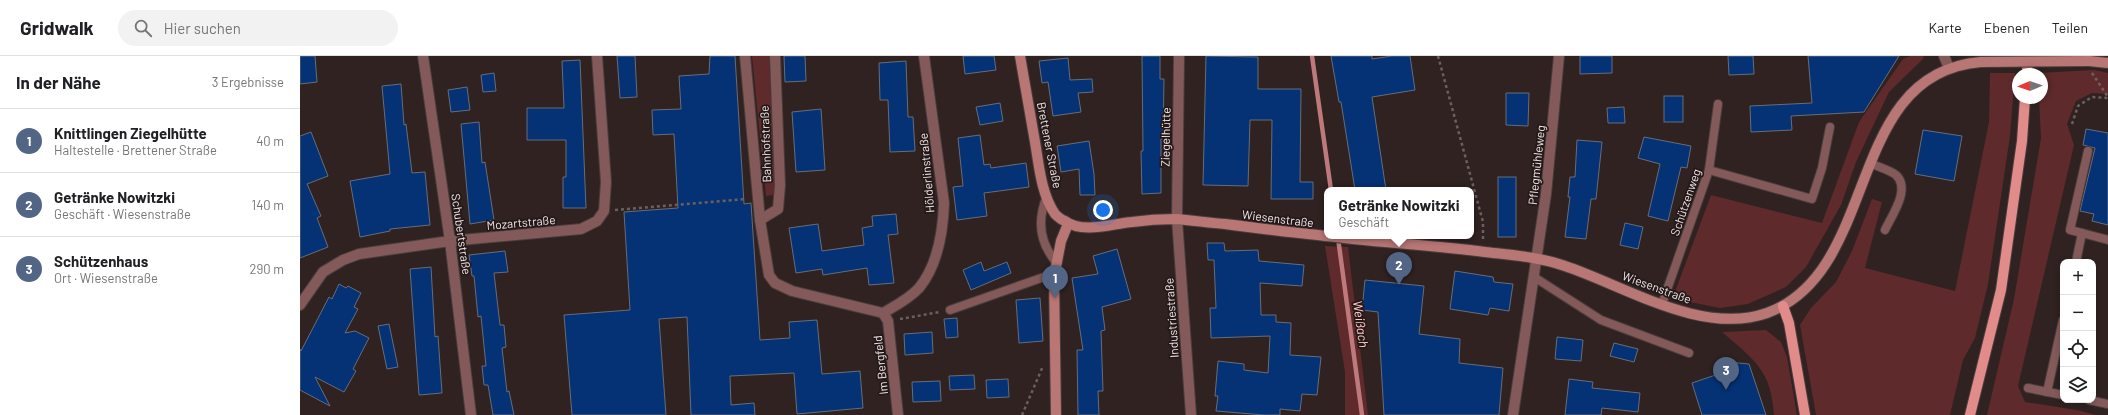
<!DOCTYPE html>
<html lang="de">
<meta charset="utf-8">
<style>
body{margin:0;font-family:Barlow,sans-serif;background:#f2f2f2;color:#202124}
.controls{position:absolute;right:12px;bottom:12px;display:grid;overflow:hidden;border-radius:8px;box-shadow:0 2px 6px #0003}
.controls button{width:36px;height:36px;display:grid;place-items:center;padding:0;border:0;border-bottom:1px solid #e0e0e0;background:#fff;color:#202124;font:20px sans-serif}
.compass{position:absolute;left:1712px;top:12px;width:36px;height:36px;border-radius:50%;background:#fff;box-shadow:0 2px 6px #0003;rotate:268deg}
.you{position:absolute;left:803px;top:154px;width:14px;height:14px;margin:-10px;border:3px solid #fff;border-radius:50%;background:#1a73e8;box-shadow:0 0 0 6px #1a73e833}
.badge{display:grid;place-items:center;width:26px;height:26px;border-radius:50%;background:#526585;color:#fff;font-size:13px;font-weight:700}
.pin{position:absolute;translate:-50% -33px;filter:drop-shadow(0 1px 2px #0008)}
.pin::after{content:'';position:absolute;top:21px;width:14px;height:12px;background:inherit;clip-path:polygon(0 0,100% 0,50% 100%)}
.popup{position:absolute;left:1024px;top:131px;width:150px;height:52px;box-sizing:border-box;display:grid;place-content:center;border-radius:8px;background:#fff;filter:drop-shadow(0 1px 3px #0005);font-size:13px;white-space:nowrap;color:#757577}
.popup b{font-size:15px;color:#202124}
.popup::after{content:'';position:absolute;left:50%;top:100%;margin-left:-8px;border:8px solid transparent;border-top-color:#fff}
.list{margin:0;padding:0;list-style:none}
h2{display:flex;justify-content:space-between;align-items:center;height:52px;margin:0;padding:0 16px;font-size:17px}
h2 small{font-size:13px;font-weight:400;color:#757577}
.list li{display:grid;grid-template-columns:26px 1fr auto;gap:12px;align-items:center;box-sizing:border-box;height:64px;padding:0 16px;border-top:1px solid #e0e0e0}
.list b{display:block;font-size:15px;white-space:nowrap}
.list p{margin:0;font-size:13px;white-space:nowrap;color:#757577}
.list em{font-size:13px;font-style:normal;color:#757577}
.icon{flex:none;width:22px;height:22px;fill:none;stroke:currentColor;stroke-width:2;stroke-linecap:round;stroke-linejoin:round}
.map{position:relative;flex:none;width:1808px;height:359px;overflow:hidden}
header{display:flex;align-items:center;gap:24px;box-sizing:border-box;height:56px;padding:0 20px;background:#fff;border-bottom:1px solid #e0e0e0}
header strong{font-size:19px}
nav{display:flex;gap:22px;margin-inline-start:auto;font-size:14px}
.search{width:280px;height:36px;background:#f2f2f2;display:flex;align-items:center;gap:10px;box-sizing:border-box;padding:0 14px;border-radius:22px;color:#757577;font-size:15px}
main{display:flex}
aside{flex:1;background:#fff}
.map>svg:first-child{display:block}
.green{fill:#5f2a2b}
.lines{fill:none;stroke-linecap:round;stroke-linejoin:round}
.stream{stroke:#bd797b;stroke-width:4.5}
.building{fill:#053274;stroke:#666d79}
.lane-casing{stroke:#4a3e3d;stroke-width:10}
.street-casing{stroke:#4a3e3d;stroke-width:12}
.secondary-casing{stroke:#4a3e3d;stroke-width:12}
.primary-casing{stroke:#4a3e3d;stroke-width:12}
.path{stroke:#6b605f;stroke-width:2.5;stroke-dasharray:3 3;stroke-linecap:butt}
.lane{stroke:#835a59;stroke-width:8}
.street{stroke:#835a59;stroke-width:10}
.secondary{stroke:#b87675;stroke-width:10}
.primary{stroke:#e18c8b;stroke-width:10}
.secondary-bridge-casing{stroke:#4a3e3d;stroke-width:12;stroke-linecap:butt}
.secondary-bridge{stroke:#b87675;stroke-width:10}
.labels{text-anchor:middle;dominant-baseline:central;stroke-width:3.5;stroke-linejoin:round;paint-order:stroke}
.street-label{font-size:12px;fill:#f0e7e7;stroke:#251818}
.water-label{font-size:13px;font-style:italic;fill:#fec9c7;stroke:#251818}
</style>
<header>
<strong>Gridwalk</strong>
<div class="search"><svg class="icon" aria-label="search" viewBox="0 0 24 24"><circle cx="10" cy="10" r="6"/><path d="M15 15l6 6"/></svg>Hier suchen</div>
<nav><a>Karte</a><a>Ebenen</a><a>Teilen</a></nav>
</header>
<main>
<aside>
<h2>In der Nähe<small>3 Ergebnisse</small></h2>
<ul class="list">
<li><span class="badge">1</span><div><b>Knittlingen Ziegelhütte</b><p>Haltestelle · Brettener Straße</p></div><em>40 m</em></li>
<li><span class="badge">2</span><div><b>Getränke Nowitzki</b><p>Geschäft · Wiesenstraße</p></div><em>140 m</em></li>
<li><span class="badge">3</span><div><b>Schützenhaus</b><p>Ort · Wiesenstraße</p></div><em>290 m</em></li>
</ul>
</aside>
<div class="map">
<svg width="1808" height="359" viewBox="0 0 1808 359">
<rect width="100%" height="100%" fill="#2f2221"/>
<g class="green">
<polygon points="452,0 469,0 475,128 473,139 466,140"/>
<polygon points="1610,0 1624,0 1623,3 1589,36 1556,106 1541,149 1506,211 1486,231 1448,248 1420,252 1380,244 1376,233 1411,139 1522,167 1559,66 1603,3"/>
<polygon points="1794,14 1808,17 1808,38 1792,37 1776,45 1767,68 1774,89 1718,330 1725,346 1777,354 1796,359 1687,359 1714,243 1741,82 1739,42 1742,42 1742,18 1738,17"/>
<polygon points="1690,17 1715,17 1710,80 1688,228 1675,282 1663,304 1650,359 1516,359 1500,269 1511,252 1536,226 1552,195 1572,143 1582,146 1565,212 1655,235 1689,66"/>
<polygon points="1025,190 1048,191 1068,359 1045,359 1045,316"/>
<path d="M1466,274L1481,286L1487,301L1497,359H1474C1471,313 1454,304 1422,276Z"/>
</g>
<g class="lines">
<g class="stream">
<polyline points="1012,0 1031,134"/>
<polyline points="1038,182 1062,359"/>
</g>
</g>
<g class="building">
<polygon points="0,0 15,0 17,26 0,28"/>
<polygon points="317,0 335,0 337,41 320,42"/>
<polygon points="410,0 435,0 444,148 451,147 460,284 490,282 489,266 517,264 522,318 560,315 563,352 497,358 494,317 430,320 431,349 454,347 455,359 391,359 387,261 359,263 366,359 272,359 264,259 330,254 324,156 378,152 374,78 353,79 352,54 381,53 379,20 409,18"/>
<polygon points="484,0 505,0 506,25 485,26"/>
<polygon points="663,0 694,0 696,14 665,18"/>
<polygon points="842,0 860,0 860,23 864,23 863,83 861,83 861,137 842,138 841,95 843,95"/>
<polygon points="906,0 958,1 958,33 1001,33 1000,126 1013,126 1013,143 971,143 972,64 950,64 948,130 903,129"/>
<polygon points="1031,0 1072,0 1072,3 1092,0 1110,0 1115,34 1072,41 1086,134 1055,134 1041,46 1039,46"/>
<polygon points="1280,0 1312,0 1312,17 1280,18"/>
<polygon points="1428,0 1453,0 1454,18 1429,19"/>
<polygon points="1508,0 1599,0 1564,56 1491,60 1492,74 1451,76 1450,50 1512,47"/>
<polygon points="768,2 770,24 792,23 793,36 778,37 781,56 753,60 748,26 742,27 739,5"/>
<polygon points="280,4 286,152 263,152 263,121 266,121 266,84 227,84 227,52 264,52 262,5"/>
<polygon points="606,5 608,61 613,61 615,95 590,96 588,44 580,44 579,7"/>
<polygon points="194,17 196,35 183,36 181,19"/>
<polygon points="101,28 104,69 106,68 112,117 125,116 130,169 90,173 90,175 60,181 50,125 90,118 82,30"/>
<polygon points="167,31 170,54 151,56 148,34"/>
<polygon points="1206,37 1229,37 1228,70 1206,69"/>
<rect x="1364" y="40" width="19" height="26"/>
<polygon points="700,47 703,65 680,69 676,51"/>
<polygon points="1324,51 1325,67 1308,67 1307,52"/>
<polygon points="521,53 525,114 496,116 492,56"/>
<polygon points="179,66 182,107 185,106 194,164 170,168 161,68"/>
<polygon points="1786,73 1808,77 1808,169 1792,165 1794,158 1780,155 1795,92 1783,89"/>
<polygon points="1623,74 1662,80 1654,125 1615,118"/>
<polygon points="11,76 28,120 7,128 21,160 17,162 28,191 0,202 0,80"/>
<polygon points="680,79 684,109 690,108 691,112 726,107 729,131 684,137 687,160 657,164 653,131 663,130 658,82"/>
<polygon points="1344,81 1391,90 1387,112 1381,111 1368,165 1348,160 1360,108 1338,102"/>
<polygon points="1277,84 1302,86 1296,143 1291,143 1286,183 1265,181 1270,141 1268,141 1270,121 1275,121"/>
<polygon points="789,85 794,118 795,139 780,139 779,113 761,116 757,90"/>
<rect x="1198" y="121" width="18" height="60"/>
<polygon points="596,158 598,178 588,179 594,227 569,229 567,212 523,219 522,213 496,217 489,172 518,168 522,195 564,189 562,172 573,170 572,160"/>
<polygon points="1325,167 1343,171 1338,193 1320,189"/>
<polygon points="907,187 924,187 925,195 958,194 959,205 1004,209 1002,230 960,227 961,259 976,259 976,266 991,267 990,299 1021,301 1017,339 1002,338 1000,355 980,353 980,359 964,359 916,355 918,340 915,340 918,305 944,308 944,314 968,317 970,280 911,282 910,252 916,252 914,204 908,204"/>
<polygon points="817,193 831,243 802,251 805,274 801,275 803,335 798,335 799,359 778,359 777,294 783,294 772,222 798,218 793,200"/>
<polygon points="205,195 208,216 194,217 200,269 204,269 206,291 202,292 207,336 209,335 214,359 193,359 188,329 184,329 182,310 186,310 181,260 178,261 174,220 172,220 169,199"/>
<polygon points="681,206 684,215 707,206 711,217 671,234 663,214"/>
<polygon points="131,211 135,281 138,280 142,337 119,339 110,213"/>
<polygon points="1155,215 1193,221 1194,226 1213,228 1209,255 1190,252 1188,259 1150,253"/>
<polygon points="1065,224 1124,230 1119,278 1160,283 1159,307 1203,312 1199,359 1084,359 1078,256 1062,254"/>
<polygon points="39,228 46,232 48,230 61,237 54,251 58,253 45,277 55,275 69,282 53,313 56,315 44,336 15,321 30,350 0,334 0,293 1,295 29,241 32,243"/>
<polygon points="740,242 743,285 719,287 716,244"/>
<polygon points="657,262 658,281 646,282 644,263"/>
<polygon points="89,268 98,311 87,313 78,270"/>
<polygon points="632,276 633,297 605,299 604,278"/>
<polygon points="1257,281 1283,284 1281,305 1255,303"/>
<polygon points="1314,287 1338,293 1334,306 1310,300"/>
<polygon points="1428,306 1449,308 1466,359 1402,359 1392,327 1430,314"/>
<polygon points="674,319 675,333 650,334 649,320"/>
<polygon points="708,323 709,341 687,342 686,324"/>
<polygon points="1269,323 1293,326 1292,332 1340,337 1338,356 1302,352 1301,359 1265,359"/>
<polygon points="640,325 641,345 613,346 612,326"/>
</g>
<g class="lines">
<g class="lane-casing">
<g id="lane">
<path d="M1570,107C1578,111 1590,114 1596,119C1611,133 1592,159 1585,174"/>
<polyline points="1409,114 1512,143 1522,112 1530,71"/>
<path d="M747,140C737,164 739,186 756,206"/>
<polyline points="1782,177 1770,174 1788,95"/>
<polyline points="1776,206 1782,177 1808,184"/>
<polyline points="1234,221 1301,264 1389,297"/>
<polyline points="1362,248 1409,114 1418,48"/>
<polyline points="650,254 744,221 754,221"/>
<polyline points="1728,332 1763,339"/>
<polyline points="1747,336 1763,264"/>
<polyline points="1789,344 1808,348"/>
</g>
</g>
<g class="street-casing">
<g id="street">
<polyline points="123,0 150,185 171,359"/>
<polyline points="445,0 460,164 469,219 475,227 492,235 583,257"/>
<polyline points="879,0 877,163 891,359"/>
<polyline points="1644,0 1649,12"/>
<polyline points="460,164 478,153 480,129 475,0"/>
<polyline points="0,249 23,216 43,204 59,198 150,185 281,173 297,165 304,155 306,126 297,0"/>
<path d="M583,257C595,250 609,243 619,232C638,209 643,176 644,147L624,0"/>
<polyline points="583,257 588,265 598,359"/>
<polyline points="1213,359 1246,138 1259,0"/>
</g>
</g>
<g class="secondary-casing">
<g id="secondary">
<path d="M720,0C725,29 730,57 735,86C739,109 741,138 755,158C757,160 762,164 765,165C783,178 811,168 832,166C846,164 861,163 875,163C892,164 909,167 925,168C956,172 987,176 1018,179C1073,186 1129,189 1185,196C1211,199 1240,201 1265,210C1325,230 1402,280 1467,257C1582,215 1543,17 1681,6"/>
<polyline points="1789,5 1808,7"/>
<polyline points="756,359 754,221 761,185 768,168"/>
</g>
</g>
<g class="primary-casing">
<g id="primary">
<polyline points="1727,18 1728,0"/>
<polyline points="1483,250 1489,267 1505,359"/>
<polyline points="1670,359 1701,234 1722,85 1725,42"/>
</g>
</g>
<g class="path">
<polyline points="1138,0 1183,166 1183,185"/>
<polyline points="1792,17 1808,41"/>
<polyline points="1772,68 1778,50 1792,41 1808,42"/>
<polyline points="315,154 446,143"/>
<polyline points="600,263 640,256"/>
<polyline points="722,359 743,310"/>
</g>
<use href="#lane" class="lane"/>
<use href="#street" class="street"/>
<use href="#secondary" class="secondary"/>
<use href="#primary" class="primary"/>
<g class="secondary-bridge-casing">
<polyline id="secondary-bridge" points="1681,6 1789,5"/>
</g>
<use href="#secondary-bridge" class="secondary-bridge"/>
</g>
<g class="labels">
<g class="street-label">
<text transform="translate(865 81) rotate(-89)">Ziegelhütte</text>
<text transform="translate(465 88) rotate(-92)">Bahnhofstraße</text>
<text transform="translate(750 89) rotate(79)">Brettener Straße</text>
<text transform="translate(1236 109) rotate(-84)">Pflegmühleweg</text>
<text transform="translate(626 117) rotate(-95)">Hölderlinstraße</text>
<text transform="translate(1385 146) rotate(-71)">Schützenweg</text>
<text transform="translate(978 162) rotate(7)">Wiesenstraße</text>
<text transform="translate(221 166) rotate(-5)">Mozartstraße</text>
<text transform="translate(162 178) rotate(82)">Schubertstraße</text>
<text transform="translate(1357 231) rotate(20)">Wiesenstraße</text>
<text transform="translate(871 262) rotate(-94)">Industriestraße</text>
<text transform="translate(580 309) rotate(-96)">Im Bergfeld</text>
</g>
<g class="water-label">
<text transform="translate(1061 268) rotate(82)">Weißach</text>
</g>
</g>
</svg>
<div class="controls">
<button>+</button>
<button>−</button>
<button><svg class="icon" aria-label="locate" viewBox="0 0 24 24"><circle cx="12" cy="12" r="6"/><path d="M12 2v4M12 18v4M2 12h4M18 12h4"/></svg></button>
<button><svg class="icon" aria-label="layers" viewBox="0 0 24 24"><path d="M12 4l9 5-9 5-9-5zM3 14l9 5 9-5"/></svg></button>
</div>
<svg class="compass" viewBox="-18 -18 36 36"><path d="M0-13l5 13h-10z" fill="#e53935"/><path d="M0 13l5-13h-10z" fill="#757577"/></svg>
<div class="you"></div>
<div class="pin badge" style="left:755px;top:242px">1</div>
<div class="pin badge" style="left:1099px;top:229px">2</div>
<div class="popup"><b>Getränke Nowitzki</b>Geschäft</div>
<div class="pin badge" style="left:1426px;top:334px">3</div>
</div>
</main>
